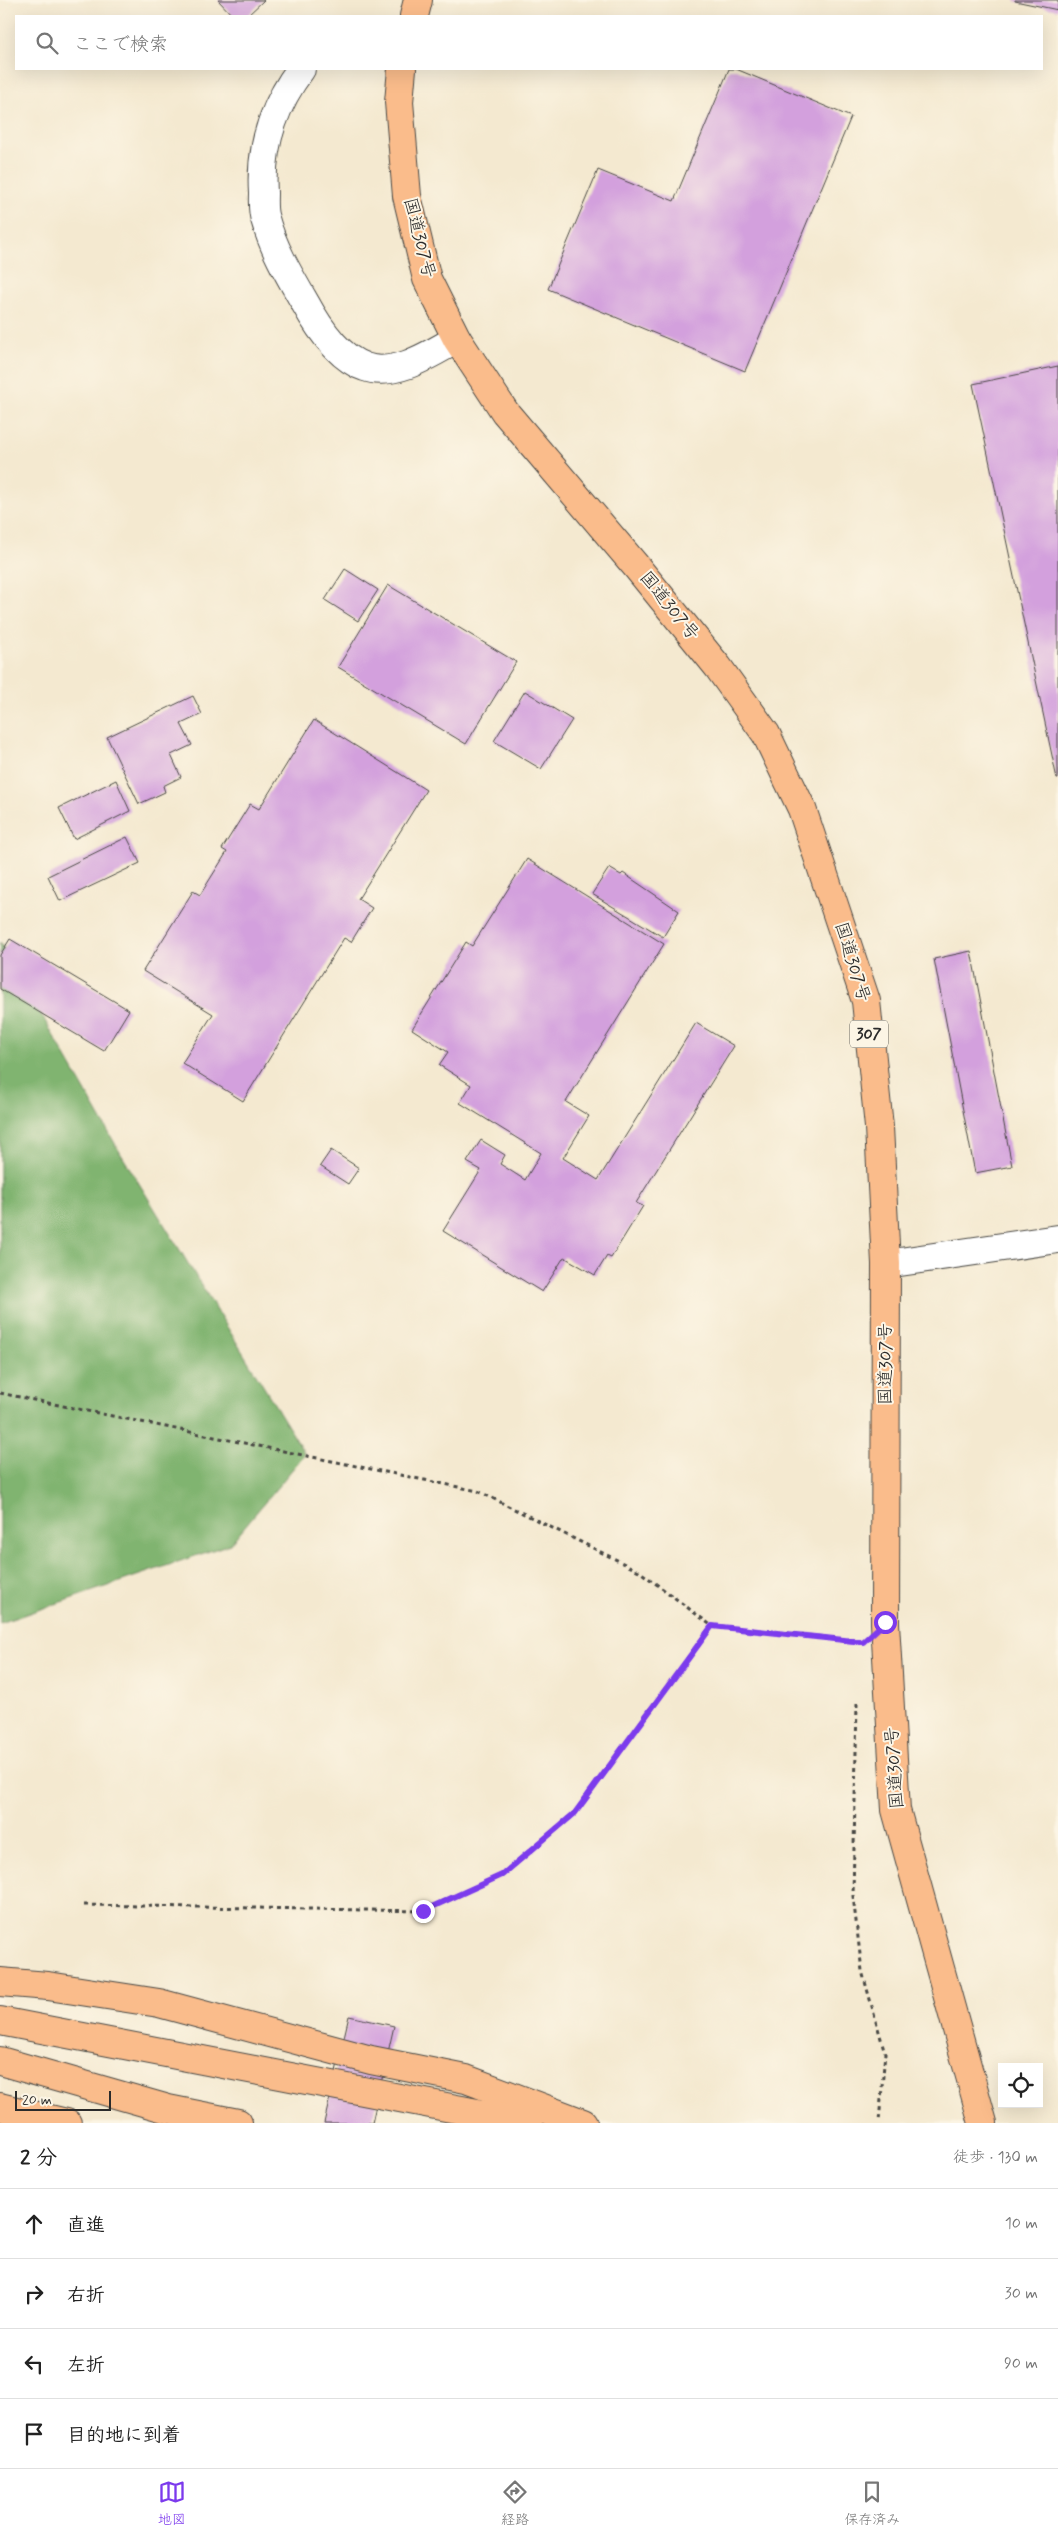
<!DOCTYPE html>
<html lang="ja">
<meta charset="utf-8">
<style>
body{margin:0;font-family:Mynerve,"Klee One",sans-serif;background:#f2f2f2;color:#222}
.controls{position:absolute;right:15px;bottom:15px;display:grid;overflow:hidden;border-radius:0px;box-shadow:0 5px 20px #0002}
.controls button{width:45px;height:45px;display:grid;place-items:center;padding:0;border:0;border-bottom:1px solid #e0e0e0;background:#fff;color:#222;font:25px sans-serif}
.scale{position:absolute;left:15px;bottom:12px;width:96px;box-sizing:border-box;padding-left:5px;border:2px solid #2b2b2b;border-top:0;font-size:14px;line-height:18px;white-space:nowrap;color:#2b2b2b;-webkit-text-stroke:4px #fcf5e5;paint-order:stroke}
.stop{position:absolute;width:15px;height:15px;margin:-11px;border:4px solid #7c3aed;border-radius:50%;background:#fff}
.stop.end{background:#7c3aed;border-color:#fff;box-shadow:0 1px 5px #0008}
.list{margin:0;padding:0;list-style:none}
h2{display:flex;justify-content:space-between;align-items:center;height:65px;margin:0;padding:0 20px;font-size:21px}
h2 small{font-size:16px;font-weight:400;color:#767676}
.list li{display:grid;grid-template-columns:32px 1fr auto;gap:15px;align-items:center;box-sizing:border-box;height:70px;padding:0 20px;border-top:1px solid #e0e0e0}
.list b{display:block;font-size:19px;white-space:nowrap}
.list em{font-size:16px;font-style:normal;color:#767676}
.icon{flex:none;width:28px;height:28px;fill:none;stroke:currentColor;stroke-width:2;stroke-linecap:round;stroke-linejoin:round}
.map{position:relative;flex:none;width:1058px;height:2123px;overflow:hidden}
.search{position:absolute;background:#fff;box-shadow:0 5px 20px #0002;left:15px;right:15px;top:15px;height:55px;display:flex;align-items:center;gap:12px;box-sizing:border-box;padding:0 18px;border-radius:0px;color:#767676;font-size:19px}
.sheet{height:345px;background:#fff}
nav{display:flex;justify-content:space-around;align-items:center;box-sizing:border-box;height:70px;border-top:1px solid #e0e0e0;background:#fff;font-size:14px;color:#767676}
nav a{display:grid;justify-items:center;gap:2px}
nav .on{color:#7c3aed}
.map>svg:first-child{display:block}
.forest{fill:#80b470;stroke:#56704e}
.building{fill:#d3a0dd}
.lines{fill:none;stroke-linecap:round;stroke-linejoin:round}
.minor-casing{stroke:#494844;stroke-width:30}
.highway-casing{stroke:#494844;stroke-width:30}
.path{stroke:#494844;stroke-width:3;stroke-dasharray:4 4;stroke-linecap:butt}
.minor{stroke:#fff;stroke-width:28}
.highway{stroke:#fabc8b;stroke-width:28}
.route{stroke:#7c3aed;stroke-width:6}
.labels{text-anchor:middle;dominant-baseline:central;stroke-width:4;stroke-linejoin:round;paint-order:stroke}
.shield{fill:#fcf5e5;stroke:#6a6863;stroke-width:1}
.shield-label{font-size:16px;font-weight:bold;fill:#2b2b2b}
.street-label{font-size:18px;fill:#2b2b2b;stroke:#fcf5e5}
</style>
<div class="map">
<svg width="1058" height="2123" viewBox="0 0 1058 2123">
<rect width="100%" height="100%" fill="#fcf5e5"/>
<filter id="ink" filterUnits="userSpaceOnUse"><feTurbulence type="fractalNoise" baseFrequency=".02" numOctaves="2"/><feDisplacementMap in="SourceGraphic" scale="10" xChannelSelector="R" yChannelSelector="G"/><feConvolveMatrix kernelMatrix="1 2 1 2 8 2 1 2 1" color-interpolation-filters="sRGB"/></filter>
<filter id="wash" filterUnits="userSpaceOnUse"><feTurbulence type="fractalNoise" baseFrequency=".0096" numOctaves="4" result="noise"/><feDisplacementMap in="SourceGraphic" scale="20" xChannelSelector="R" yChannelSelector="G"/><feGaussianBlur stdDeviation="1.12" result="paint"/><feColorMatrix in="noise" values="0 0 0 0 0 0 0 0 0 0 0 0 0 0 0 0 0 1.4 0 .05"/><feComposite in="paint" operator="in"/></filter>
<g filter="url(#wash)">
<rect width="100%" height="100%" fill="#f4e9d0"/>
<polygon class="forest" points="0,942 121,1154 305,1454 230,1544 0,1623"/>
<g id="blocks">
<g class="building">
<polygon points="218,0 264,0 247,16 233,16"/>
<polygon points="1058,0 1058,10 1015,1 1015,0"/>
<polygon points="729,69 736,69 851,117 745,371 548,289 598,170 674,201"/>
<polygon points="1058,366 1058,779 1057,779 973,384"/>
<polygon points="345,569 378,590 358,621 325,600"/>
<polygon points="388,585 516,662 466,744 338,667"/>
<polygon points="525,691 572,720 541,769 494,741"/>
<polygon points="193,696 202,714 181,724 192,745 171,755 181,777 163,786 165,792 139,804 107,737"/>
<polygon points="314,720 426,790 358,899 372,908 351,942 344,938 243,1101 182,1063 213,1014 143,971 193,891 200,895 227,852 222,849 250,804 259,809"/>
<polygon points="116,780 130,811 74,839 59,808"/>
<polygon points="127,837 140,863 60,901 48,876"/>
<polygon points="527,859 664,944 566,1102 589,1116 563,1158 598,1180 696,1023 734,1046 636,1203 643,1206 611,1258 607,1256 595,1275 564,1257 542,1292 443,1231 481,1170 467,1162 481,1140 505,1155 500,1164 525,1180 541,1153 460,1103 471,1085 439,1065 448,1052 412,1029 466,942 472,946"/>
<polygon points="609,868 621,875 623,873 679,911 663,937 592,894"/>
<polygon points="10,939 129,1010 104,1051 0,989 0,955"/>
<polygon points="971,951 1012,1166 975,1173 934,959"/>
<polygon points="331,1150 359,1168 348,1184 320,1166"/>
<polygon points="349,2016 394,2026 372,2123 324,2123"/>
</g>
</g>
</g>
<g filter="url(#ink)">
<use href="#blocks" fill-opacity="0" stroke="#494844" stroke-width="1"/>
<g class="lines">
<g class="minor-casing">
<g id="minor">
<path d="M301,69C274,105 260,147 263,193C263,201 262,211 265,219C273,248 289,275 304,301C317,325 338,358 365,367C395,378 432,353 457,339"/>
<polyline points="886,1264 1058,1239"/>
</g>
</g>
<g class="highway-casing">
<g id="highway">
<polyline points="414,16 418,0"/>
<polyline points="402,69 399,102 407,196 427,279 457,339 505,412 635,565 718,667 766,734 802,809 866,1001 879,1127 886,1264 885,1623 896,1810 983,2123"/>
<polyline points="0,1982 48,1986 159,2003 371,2060 466,2079 583,2123"/>
<polyline points="0,2021 529,2123"/>
<polyline points="0,2061 168,2109 238,2123"/>
<polyline points="0,2107 67,2123"/>
</g>
</g>
<g class="path">
<polyline points="0,1393 478,1491 639,1571 712,1626 855,1641"/>
<polyline points="857,1703 853,1896 862,1971 885,2053 879,2122"/>
<polyline points="84,1905 423,1911 502,1875 575,1813 712,1626"/>
</g>
<use href="#minor" class="minor"/>
<use href="#highway" class="highway"/>
</g>
</g>
<g class="lines" filter="url(#ink)">
<polyline class="route" points="423,1911 502,1875 575,1813 712,1626 863,1642 885,1622"/>
</g>
<g class="labels">
<rect class="shield" x="850" y="1020.5" width="38" height="27" rx="4"/>
<g class="shield-label">
<text x="869" y="1034">307</text>
</g>
<g class="street-label">
<text transform="translate(419 238) rotate(76)">国道307号</text>
<text transform="translate(669 606) rotate(51)">国道307号</text>
<text transform="translate(852 962) rotate(73)">国道307号</text>
<text transform="translate(886 1364) rotate(-90)">国道307号</text>
<text transform="translate(895 1768) rotate(-94)">国道307号</text>
</g>
</g>
</svg>
<div class="controls">
<button><svg class="icon" aria-label="locate" viewBox="0 0 24 24"><circle cx="12" cy="12" r="6"/><path d="M12 2v4M12 18v4M2 12h4M18 12h4"/></svg></button>
</div>
<div class="scale">20 m</div>
<div class="stop" style="left:885px;top:1622px"></div>
<div class="stop end" style="left:423px;top:1911px"></div>
<div class="search"><svg class="icon" aria-label="search" viewBox="0 0 24 24"><circle cx="10" cy="10" r="6"/><path d="M15 15l6 6"/></svg>ここで検索</div>
</div>
<section class="sheet">
<h2>2 分<small>徒歩 · 130 m</small></h2>
<ul class="list">
<li><svg class="icon" aria-label="ahead" viewBox="0 0 24 24"><path d="M12 20V5M6 11l6-6 6 6"/></svg><div><b>直進</b></div><em>10 m</em></li>
<li><svg class="icon" aria-label="right" viewBox="0 0 24 24"><path d="M7 20v-9h11M14 6l5 5-5 5"/></svg><div><b>右折</b></div><em>30 m</em></li>
<li><svg class="icon" aria-label="left" viewBox="0 0 24 24"><path d="M17 20v-9H6M10 6l-5 5 5 5"/></svg><div><b>左折</b></div><em>90 m</em></li>
<li><svg class="icon" aria-label="arrive" viewBox="0 0 24 24"><path d="M6 21V4h12l-3 4 3 4H6"/></svg><div><b>目的地に到着</b></div></li>
</ul>
</section>
<nav>
<a class="on"><svg class="icon" aria-label="map" viewBox="0 0 24 24"><path d="M3 6l6-2 6 2 6-2v14l-6 2-6-2-6 2zM9 4v14M15 6v14"/></svg>地図</a>
<a><svg class="icon" aria-label="directions" viewBox="0 0 24 24"><path d="M12 3l9 9-9 9-9-9zM9 14v-3h6M13 9l2 2-2 2"/></svg>経路</a>
<a><svg class="icon" aria-label="saved" viewBox="0 0 24 24"><path d="M7 4h10v16l-5-4-5 4z"/></svg>保存済み</a>
</nav>
